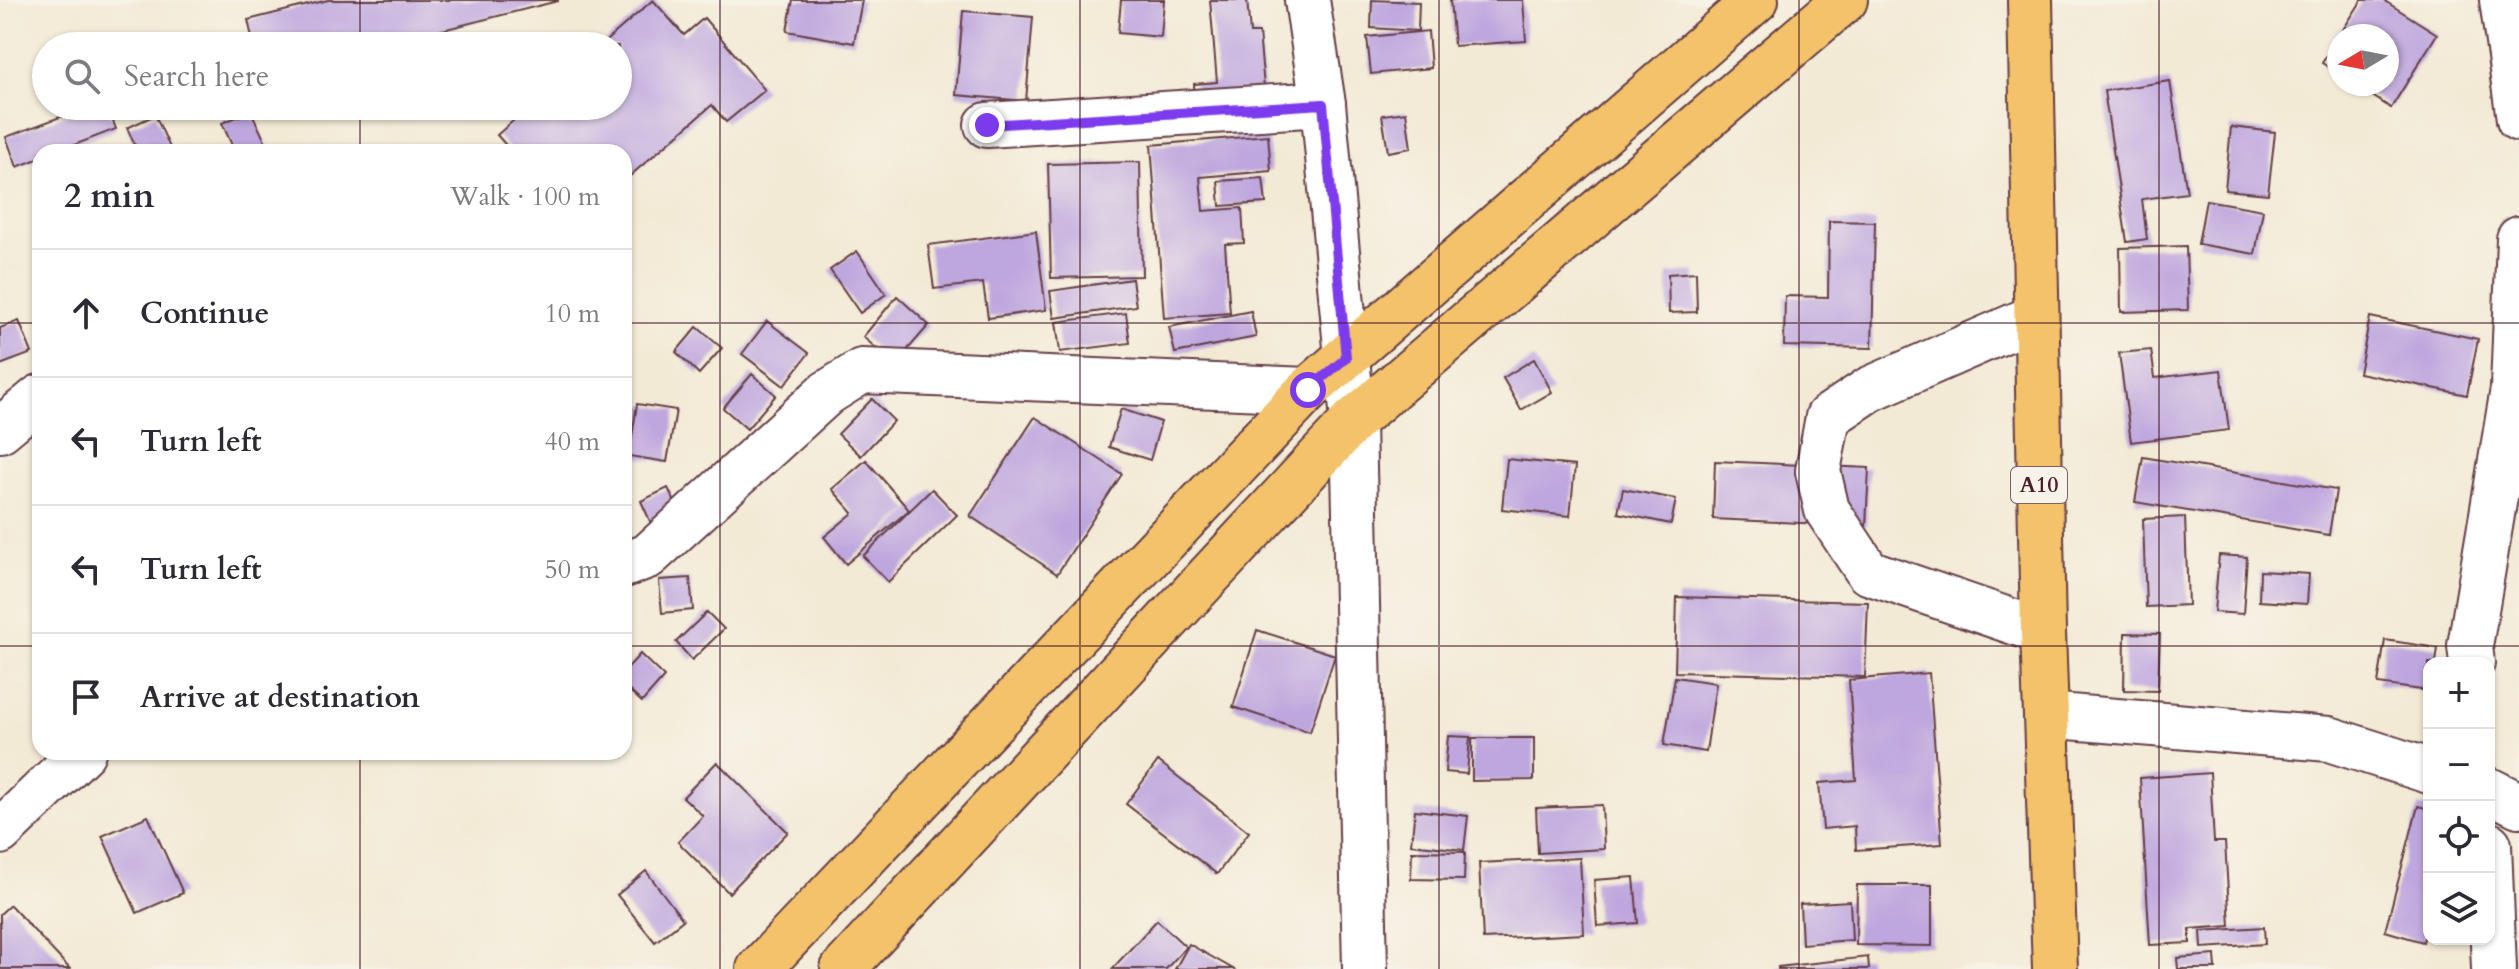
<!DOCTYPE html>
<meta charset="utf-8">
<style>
body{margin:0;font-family:Cardo,serif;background:#f7f7f7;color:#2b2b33}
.controls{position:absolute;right:24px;bottom:24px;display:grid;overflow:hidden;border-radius:16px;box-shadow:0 2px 6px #0004}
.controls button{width:72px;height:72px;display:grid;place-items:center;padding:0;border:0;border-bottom:2px solid #e1e1e2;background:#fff;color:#2b2b33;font:40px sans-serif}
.compass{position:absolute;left:2327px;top:24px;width:72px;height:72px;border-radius:50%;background:#fff;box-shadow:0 2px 6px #0004;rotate:260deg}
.stop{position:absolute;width:24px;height:24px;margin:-18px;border:6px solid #7c3aed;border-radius:50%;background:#fff}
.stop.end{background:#7c3aed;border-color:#fff;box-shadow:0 2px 8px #0008}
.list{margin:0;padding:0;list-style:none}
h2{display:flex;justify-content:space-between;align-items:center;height:104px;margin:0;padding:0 32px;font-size:34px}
h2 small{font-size:26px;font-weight:400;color:#7c7c81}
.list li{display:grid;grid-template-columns:52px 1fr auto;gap:24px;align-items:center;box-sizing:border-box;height:128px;padding:0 32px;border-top:2px solid #e1e1e2}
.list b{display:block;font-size:30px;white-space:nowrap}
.list em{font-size:26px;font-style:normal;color:#7c7c81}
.icon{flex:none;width:44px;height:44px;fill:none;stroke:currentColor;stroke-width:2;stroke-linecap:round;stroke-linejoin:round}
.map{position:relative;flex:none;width:2519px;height:969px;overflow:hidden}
.search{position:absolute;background:#fff;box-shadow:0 2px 6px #0004;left:32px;top:32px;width:600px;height:88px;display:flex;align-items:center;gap:20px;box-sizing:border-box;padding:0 28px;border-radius:44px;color:#7c7c81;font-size:30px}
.panel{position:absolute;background:#fff;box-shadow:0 2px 6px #0004;left:32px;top:144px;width:600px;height:616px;border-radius:24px}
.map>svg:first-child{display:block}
.building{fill:#bea6de}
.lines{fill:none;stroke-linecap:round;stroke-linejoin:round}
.minor-casing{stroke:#633d44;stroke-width:48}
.major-casing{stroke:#633d44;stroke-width:48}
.highway-casing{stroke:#633d44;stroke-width:48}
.minor{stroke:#fff;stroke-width:44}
.major{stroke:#f3c26a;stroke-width:44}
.highway{stroke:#f3c26a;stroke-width:44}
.route{stroke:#7c3aed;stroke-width:10}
.grid{fill:none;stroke:#4a1f2b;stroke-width:2;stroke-opacity:0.55}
.labels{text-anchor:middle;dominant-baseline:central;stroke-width:6;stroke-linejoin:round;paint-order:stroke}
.shield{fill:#f7f3e8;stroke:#7e5f64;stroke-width:2}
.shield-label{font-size:22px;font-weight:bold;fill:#4a1f2b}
</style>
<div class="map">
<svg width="2519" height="969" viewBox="0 0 2519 969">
<rect width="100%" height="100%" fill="#f7f3e8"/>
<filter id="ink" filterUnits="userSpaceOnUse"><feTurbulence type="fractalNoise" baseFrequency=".0125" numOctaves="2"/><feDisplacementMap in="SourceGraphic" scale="16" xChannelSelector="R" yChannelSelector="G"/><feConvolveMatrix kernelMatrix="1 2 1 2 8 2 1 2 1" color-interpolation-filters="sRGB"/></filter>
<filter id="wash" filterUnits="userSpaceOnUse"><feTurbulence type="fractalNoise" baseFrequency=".006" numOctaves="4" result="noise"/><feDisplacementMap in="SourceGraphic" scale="32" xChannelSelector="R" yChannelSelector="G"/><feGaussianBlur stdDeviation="1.8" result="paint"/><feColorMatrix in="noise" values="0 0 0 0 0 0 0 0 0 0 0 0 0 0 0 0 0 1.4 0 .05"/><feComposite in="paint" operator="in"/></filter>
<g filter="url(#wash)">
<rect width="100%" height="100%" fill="#f3ead5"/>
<g id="blocks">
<g class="building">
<polygon points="328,0 558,0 558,1 379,46 254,46 248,20"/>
<polygon points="653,0 684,35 704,18 765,90 726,122 712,105 624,181 624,152 512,152 497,135 530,106 618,106 618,46 600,46"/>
<polygon points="793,0 862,0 854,43 787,31"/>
<polygon points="1121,0 1164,0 1161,37 1118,33"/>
<polygon points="1210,0 1247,0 1250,33 1259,33 1265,98 1195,104 1194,84 1217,82"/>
<polygon points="1372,0 1419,2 1418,31 1371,28"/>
<polygon points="1450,0 1523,0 1526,41 1454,46"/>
<polygon points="2362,0 2383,0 2437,34 2391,108 2354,84 2387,84 2387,36 2339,36"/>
<polygon points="963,11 1033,17 1026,101 956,95"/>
<polygon points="1428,31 1431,68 1371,74 1367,37"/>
<polygon points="2339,37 2339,74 2322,63"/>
<polygon points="2170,81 2187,193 2142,199 2147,239 2127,242 2104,91"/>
<polygon points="90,106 107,106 116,129 56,152 40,152 40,158 17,167 6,137"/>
<polygon points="251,111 270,152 235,152 222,123"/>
<polygon points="1406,112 1411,148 1388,152 1382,115"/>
<polygon points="155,115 172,152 138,152 127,128"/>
<polygon points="2231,127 2275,132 2268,194 2225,190"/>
<polygon points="1268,135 1271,171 1200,177 1203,211 1242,208 1244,243 1225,244 1230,313 1164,318 1151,145"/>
<polygon points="1140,162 1142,276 1051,278 1048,164"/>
<polygon points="1263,178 1266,203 1220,206 1218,181"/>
<polygon points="2206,200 2263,210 2255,254 2198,244"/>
<polygon points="1829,221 1875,222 1872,348 1784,346 1785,296 1828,297"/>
<polygon points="1036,231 1046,310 988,318 983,283 934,289 928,245"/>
<polygon points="2186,246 2188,310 2121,312 2120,248"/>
<polygon points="857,251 886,294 860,313 830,270"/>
<polygon points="1696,272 1697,312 1669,313 1668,274"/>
<polygon points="1132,279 1136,306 1054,318 1050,291"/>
<polygon points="897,296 929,325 895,364 863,337"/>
<polygon points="1251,311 1256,337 1175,353 1169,327"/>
<polygon points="1126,313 1130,343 1060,352 1056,322"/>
<polygon points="2370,317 2478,339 2467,395 2359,373"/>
<polygon points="19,321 32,353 0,365 0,328"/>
<polygon points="767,321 809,353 784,386 742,354"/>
<polygon points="697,327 722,348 699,374 676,352"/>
<polygon points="2151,350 2155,378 2221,370 2229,430 2131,442 2119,353"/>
<polygon points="1534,359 1552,392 1521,410 1503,378"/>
<polygon points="752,374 776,395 747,429 723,408"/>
<polygon points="872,399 894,421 861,456 838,434"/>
<polygon points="637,404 676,410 667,462 629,456"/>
<polygon points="1121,409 1161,422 1150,460 1109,447"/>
<polygon points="1035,417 1122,474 1057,574 970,516"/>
<polygon points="2143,457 2336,490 2329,535 2135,502"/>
<polygon points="1507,459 1575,466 1570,516 1502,509"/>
<polygon points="866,460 909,510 846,564 824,537 853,513 832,489"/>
<polygon points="1715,461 1869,468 1866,526 1713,519"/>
<polygon points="668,488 683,519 655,532 641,501"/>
<polygon points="932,489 957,515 888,582 863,556"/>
<polygon points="1623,489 1676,499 1671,524 1618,513"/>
<polygon points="2185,517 2188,605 2146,607 2143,519"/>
<polygon points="2219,555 2247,557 2243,614 2214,612"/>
<polygon points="2260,571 2309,574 2307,604 2259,601"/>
<polygon points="690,578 693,610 662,613 659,580"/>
<polygon points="1677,597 1868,602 1865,677 1675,672"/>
<polygon points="707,612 724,629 692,660 676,642"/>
<polygon points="1257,630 1335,655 1310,732 1233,707"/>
<polygon points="2125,633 2160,634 2158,691 2124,690"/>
<polygon points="2385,640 2438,648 2436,663 2429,663 2429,691 2378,684"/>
<polygon points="640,654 664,677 642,702 624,686 624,672"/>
<polygon points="1929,673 1942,844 1856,850 1855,826 1823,829 1819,783 1856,780 1849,680"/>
<polygon points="1675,677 1716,683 1706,752 1664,745"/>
<polygon points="1448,736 1470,737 1467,774 1445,772"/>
<polygon points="1472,738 1534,738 1534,780 1472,781"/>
<polygon points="1158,761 1249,832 1217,874 1126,804"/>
<polygon points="717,762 788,832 729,893 678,842 703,816 683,797"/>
<polygon points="2210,773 2214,842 2225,842 2230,926 2190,929 2190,943 2150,945 2140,778"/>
<polygon points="1602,805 1604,849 1538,853 1536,808"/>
<polygon points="2418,806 2429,809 2429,919 2423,942 2385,931"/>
<polygon points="1415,810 1468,816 1464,850 1411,844"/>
<polygon points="148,816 183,893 137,913 102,836"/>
<polygon points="1412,851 1465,852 1464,880 1411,879"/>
<polygon points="1580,858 1584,934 1483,939 1479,863"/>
<polygon points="646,871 683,920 655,942 617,895"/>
<polygon points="1634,877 1638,923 1597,926 1594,880"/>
<polygon points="1857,885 1932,885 1932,946 1856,945"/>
<polygon points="1850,901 1852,940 1802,944 1800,904"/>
<polygon points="10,905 70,969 0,969 0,914"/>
<polygon points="1157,920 1186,947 1166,969 1112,969"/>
<polygon points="2264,927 2265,944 2202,948 2201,931"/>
<polygon points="1189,944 1233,969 1175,969"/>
<polygon points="2215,955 2216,969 2178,969 2177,958"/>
<polygon points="1868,957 1869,969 1778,969 1778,967"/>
</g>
</g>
</g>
<g filter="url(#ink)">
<use href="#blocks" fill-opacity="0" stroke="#633d44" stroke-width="2"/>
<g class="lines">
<g class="minor-casing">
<g id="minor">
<polyline points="1307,0 1323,104 1353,421 1365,969"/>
<polyline points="2502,0 2519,119"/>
<polyline points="987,125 1323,104"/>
<polyline points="2035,317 1870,389 1828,417 1818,471 1827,510 1868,572 2043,632"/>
<polyline points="0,430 40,397"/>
<polyline points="624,565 648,556 827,393 862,371 1308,390"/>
<polyline points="2472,663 2470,646 2513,389 2519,239"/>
<polyline points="2046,715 2329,739 2429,771"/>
<polyline points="2489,790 2519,805"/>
<polyline points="0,832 83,752"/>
<polyline points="2489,845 2494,969"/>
</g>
</g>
<g class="major-casing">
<g id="major">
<polyline points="759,969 1308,390 1756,0"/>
<polyline points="843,969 1353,421 1845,0"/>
</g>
</g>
<g class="highway-casing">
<polyline id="highway" points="2030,0 2043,632 2055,969"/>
</g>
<use href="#minor" class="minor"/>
<use href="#major" class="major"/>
<use href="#highway" class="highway"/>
</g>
</g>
<g class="lines" filter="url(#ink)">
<polyline class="route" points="987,125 1323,104 1346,358 1308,390"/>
</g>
<path class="grid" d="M360,0V46M720,0V969M1080,0V969M1439,0V969M1799,0V969M2159,0V969M360,106V152M0,323H40M624,323H2519M0,646H40M624,646H2519M360,752V969"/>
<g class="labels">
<rect class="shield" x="2011" y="467" width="56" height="36" rx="6"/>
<g class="shield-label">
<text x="2039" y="485">A10</text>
</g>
</g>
</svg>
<div class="controls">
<button>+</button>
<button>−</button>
<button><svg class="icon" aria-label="locate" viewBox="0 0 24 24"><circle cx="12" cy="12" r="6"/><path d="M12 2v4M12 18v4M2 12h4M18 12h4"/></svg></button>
<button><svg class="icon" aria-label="layers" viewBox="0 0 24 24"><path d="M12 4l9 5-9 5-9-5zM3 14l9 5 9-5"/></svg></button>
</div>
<svg class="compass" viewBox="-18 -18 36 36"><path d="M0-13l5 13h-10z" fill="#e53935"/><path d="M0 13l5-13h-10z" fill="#7c7c81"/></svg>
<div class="stop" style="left:1308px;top:390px"></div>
<div class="stop end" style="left:987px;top:125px"></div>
<div class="search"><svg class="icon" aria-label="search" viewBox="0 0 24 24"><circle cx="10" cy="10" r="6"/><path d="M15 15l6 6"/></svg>Search here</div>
<section class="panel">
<h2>2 min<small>Walk · 100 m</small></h2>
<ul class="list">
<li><svg class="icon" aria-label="ahead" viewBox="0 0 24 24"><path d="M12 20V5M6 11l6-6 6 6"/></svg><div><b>Continue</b></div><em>10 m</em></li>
<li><svg class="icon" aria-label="left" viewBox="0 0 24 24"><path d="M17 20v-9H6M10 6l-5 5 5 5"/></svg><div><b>Turn left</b></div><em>40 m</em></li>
<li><svg class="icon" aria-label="left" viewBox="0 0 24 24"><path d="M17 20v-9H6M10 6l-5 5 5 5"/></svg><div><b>Turn left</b></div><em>50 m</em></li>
<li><svg class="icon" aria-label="arrive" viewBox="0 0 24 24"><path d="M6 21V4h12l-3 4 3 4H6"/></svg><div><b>Arrive at destination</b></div></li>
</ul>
</section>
</div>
